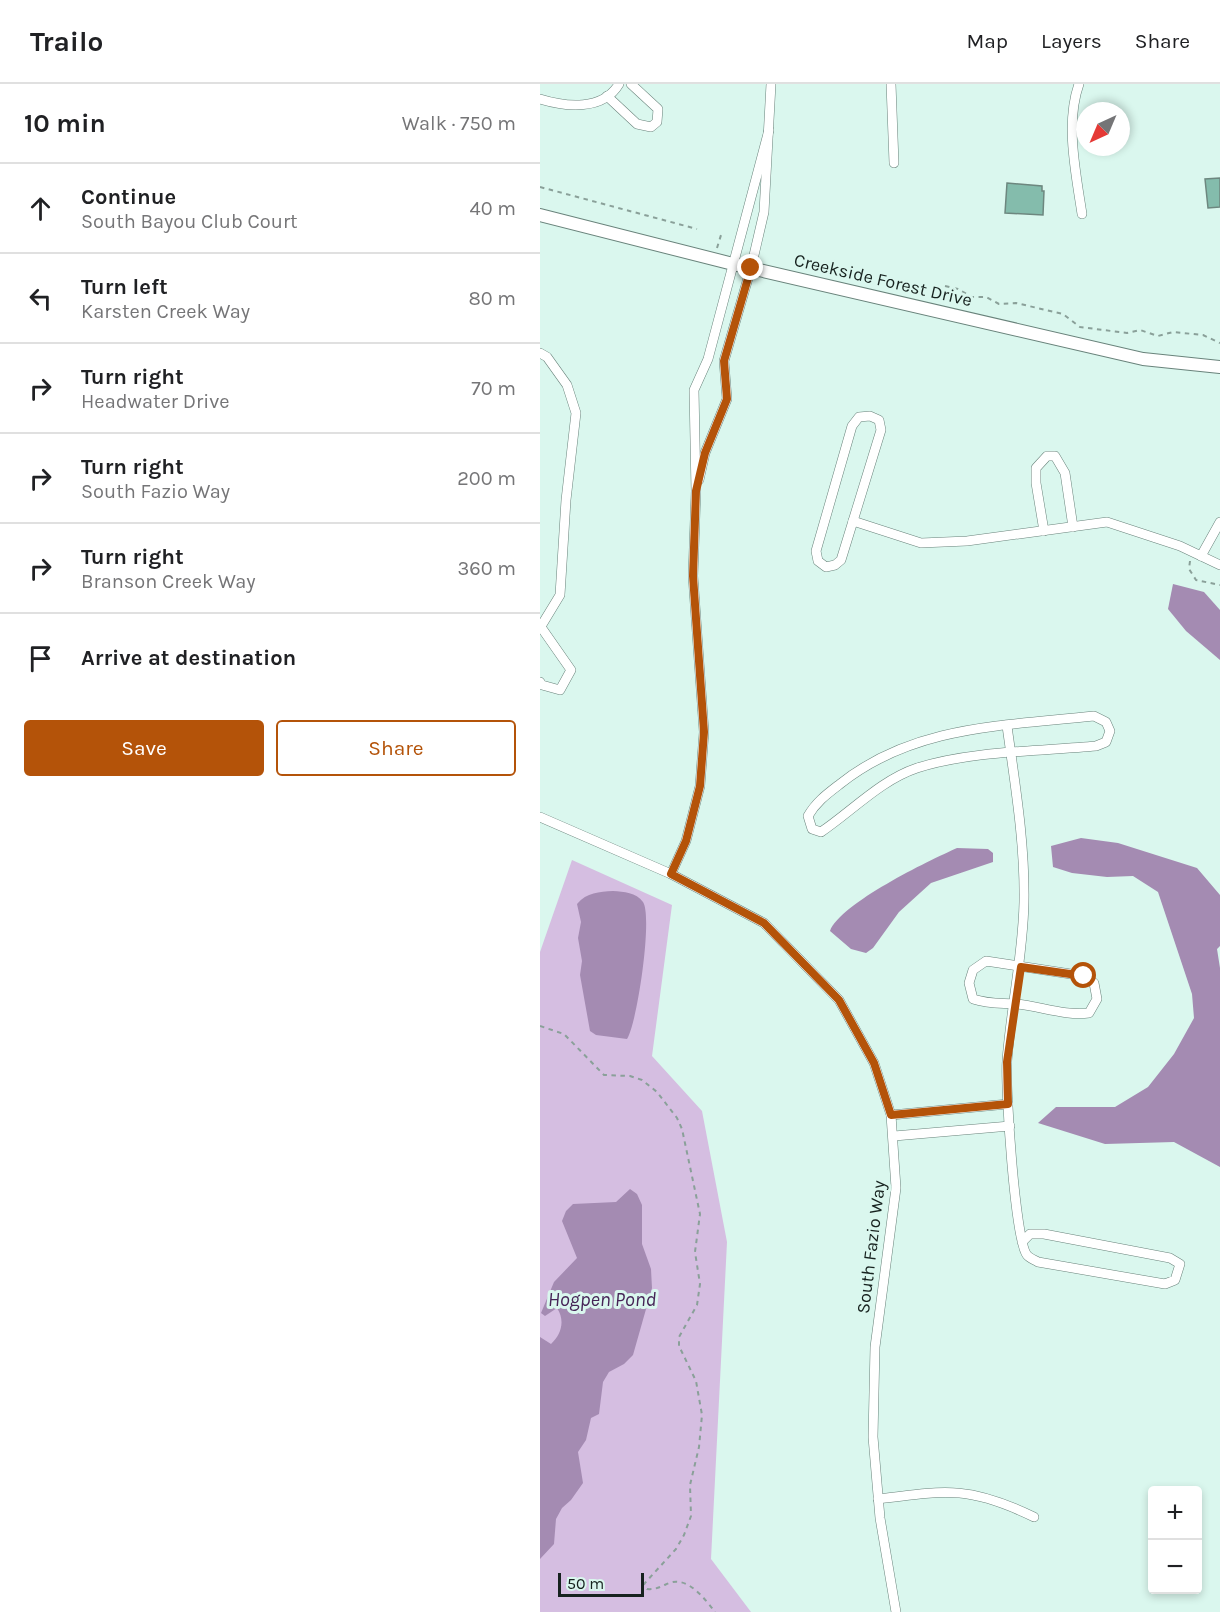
<!DOCTYPE html>
<meta charset="utf-8">
<style>
body{margin:0;font-family:Karla,sans-serif;background:#f2f2f2;color:#202124}
.controls{position:absolute;right:18px;bottom:18px;display:grid;overflow:hidden;border-radius:6px;box-shadow:0 3px 9px #0003}
.controls button{width:54px;height:54px;display:grid;place-items:center;padding:0;border:0;border-bottom:2px solid #e0e0e0;background:#fff;color:#202124;font:30px sans-serif}
.compass{position:absolute;left:536px;top:18px;width:54px;height:54px;border-radius:50%;background:#fff;box-shadow:0 3px 9px #0003;rotate:224deg}
.scale{position:absolute;left:18px;bottom:15px;width:86px;box-sizing:border-box;padding-left:6px;border:3px solid #17221f;border-top:0;font-size:16px;line-height:21px;white-space:nowrap;color:#17221f;-webkit-text-stroke:4px #daf7ee;paint-order:stroke}
.stop{position:absolute;width:18px;height:18px;margin:-14px;border:4px solid #b45309;border-radius:50%;background:#fff}
.stop.end{background:#b45309;border-color:#fff;box-shadow:0 2px 6px #0008}
.list{margin:0;padding:0;list-style:none}
h2{display:flex;justify-content:space-between;align-items:center;height:78px;margin:0;padding:0 24px;font-size:26px}
h2 small{font-size:20px;font-weight:400;color:#757577}
.list li{display:grid;grid-template-columns:39px 1fr auto;gap:18px;align-items:center;box-sizing:border-box;height:90px;padding:0 24px;border-top:2px solid #e0e0e0}
.list b{display:block;font-size:22px;white-space:nowrap}
.list p{margin:0;font-size:20px;white-space:nowrap;color:#757577}
.list em{font-size:20px;font-style:normal;color:#757577}
.actions{display:flex;gap:12px;padding:18px 24px}
.actions a{flex:1;padding:14px 0;border:2px solid #b45309;border-radius:6px;text-align:center;font-size:21px;color:#b45309}
.actions .main{background:#b45309;color:#fff}
.icon{flex:none;width:33px;height:33px;fill:none;stroke:currentColor;stroke-width:2;stroke-linecap:round;stroke-linejoin:round}
.map{position:relative;flex:none;width:680px;height:1528px;overflow:hidden}
header{display:flex;align-items:center;gap:36px;box-sizing:border-box;height:84px;padding:0 30px;background:#fff;border-bottom:2px solid #e0e0e0}
header strong{font-size:28px}
nav{display:flex;gap:33px;margin-inline-start:auto;font-size:21px}
main{display:flex}
aside{flex:1;background:#fff}
.map>svg:first-child{display:block}
.green{fill:#d5bee1}
.water{fill:#a48bb2}
.building{fill:#84bcac;stroke:#6d877f;stroke-width:1.5}
.lines{fill:none;stroke-linecap:round;stroke-linejoin:round}
.street-casing{stroke:#69837b;stroke-width:10}
.secondary-casing{stroke:#69837b;stroke-width:14}
.path{stroke:#8aa099;stroke-width:2;stroke-dasharray:4.5 4.5;stroke-linecap:butt}
.street{stroke:#fff;stroke-width:9}
.secondary{stroke:#fff;stroke-width:12}
.route{stroke:#b45309;stroke-width:8}
.labels{text-anchor:middle;dominant-baseline:central;stroke-width:6;stroke-linejoin:round;paint-order:stroke}
.street-label{font-size:18px;fill:#17221f;stroke:#daf7ee}
.water-label{font-size:20px;font-style:italic;fill:#462457;stroke:#daf7ee}
</style>
<header>
<strong>Trailo</strong>
<nav><a>Map</a><a>Layers</a><a>Share</a></nav>
</header>
<main>
<aside>
<h2>10 min<small>Walk · 750 m</small></h2>
<ul class="list">
<li><svg class="icon" aria-label="ahead" viewBox="0 0 24 24"><path d="M12 20V5M6 11l6-6 6 6"/></svg><div><b>Continue</b><p>South Bayou Club Court</p></div><em>40 m</em></li>
<li><svg class="icon" aria-label="left" viewBox="0 0 24 24"><path d="M17 20v-9H6M10 6l-5 5 5 5"/></svg><div><b>Turn left</b><p>Karsten Creek Way</p></div><em>80 m</em></li>
<li><svg class="icon" aria-label="right" viewBox="0 0 24 24"><path d="M7 20v-9h11M14 6l5 5-5 5"/></svg><div><b>Turn right</b><p>Headwater Drive</p></div><em>70 m</em></li>
<li><svg class="icon" aria-label="right" viewBox="0 0 24 24"><path d="M7 20v-9h11M14 6l5 5-5 5"/></svg><div><b>Turn right</b><p>South Fazio Way</p></div><em>200 m</em></li>
<li><svg class="icon" aria-label="right" viewBox="0 0 24 24"><path d="M7 20v-9h11M14 6l5 5-5 5"/></svg><div><b>Turn right</b><p>Branson Creek Way</p></div><em>360 m</em></li>
<li><svg class="icon" aria-label="arrive" viewBox="0 0 24 24"><path d="M6 21V4h12l-3 4 3 4H6"/></svg><div><b>Arrive at destination</b></div></li>
</ul>
<div class="actions"><a class="main">Save</a><a>Share</a></div>
</aside>
<div class="map">
<svg width="680" height="1528" viewBox="0 0 680 1528">
<rect width="100%" height="100%" fill="#daf7ee"/>
<polygon class="green" points="32,776 132,821 112,972 162,1027 187,1158 171,1475 211,1528 0,1528 0,868"/>
<g class="water">
<polygon points="633,500 664,508 680,526 680,576 646,547 628,525"/>
<polygon points="541,754 578,759 657,784 680,811 680,862 677,865 680,884 680,1083 634,1058 565,1060 498,1039 516,1023 575,1023 608,1003 634,970 654,934 652,910 618,808 593,792 567,793 532,789 513,783 511,762"/>
<path d="M417,764L448,765L453,769V778L391,799L359,828L333,864L326,869L311,865L290,847C301,819 388,777 417,764Z"/>
<path d="M73,807C84,808 96,808 103,818C113,833 97,940 87,955L56,951L50,947L40,891L42,877L38,854L41,838L37,820C47,808 59,808 73,807Z"/>
<path d="M90,1105L97,1110L102,1121V1160L111,1185L112,1204L93,1271L84,1280L69,1288L63,1298L59,1330L51,1334L46,1356L38,1368L43,1399L31,1416L22,1424L16,1435L14,1460L0,1475V1253L11,1260C22,1250 25,1236 17,1224L5,1232L1,1229L14,1198L37,1174L22,1137L26,1127L33,1120L76,1118Z"/>
</g>
<g class="building">
<polygon points="680,94 680,123 668,124 665,95"/>
<polygon points="467,99 502,102 502,107 504,107 503,131 465,129"/>
</g>
<g class="lines">
<g class="street-casing">
<g id="street">
<polyline points="351,0 354,79"/>
<path d="M539,0C525,39 536,90 542,130"/>
<polyline points="67,12 97,40 111,43 117,38 118,25 91,0"/>
<path d="M0,15C26,23 63,27 79,0"/>
<polyline points="0,269 7,273 27,301 36,329 26,416 20,511 0,544"/>
<polygon points="330,332 339,336 341,346 301,476 295,481 286,483 278,477 276,467 312,342 319,333"/>
<polyline points="159,396 165,369 187,315 184,277 211,184 224,128 231,0"/>
<polyline points="313,437 381,459 427,457 567,438 640,462 680,481"/>
<polyline points="504,447 496,399 496,384 507,372 515,372 525,389 533,443"/>
<polyline points="661,472 680,438"/>
<polyline points="0,598 2,601 20,606 31,586 1,543"/>
<path d="M554,632L566,638L570,647L566,658L556,662C501,667 429,667 377,684C341,696 312,727 281,748L272,745L268,732C276,718 287,710 300,700C374,641 464,642 554,632Z"/>
<path d="M467,642C475,700 485,759 484,818C483,872 471,923 467,977C465,1001 475,1157 487,1171C489,1174 495,1176 498,1178L625,1200L635,1196L640,1180L630,1174L504,1150H490L482,1158"/>
<polyline points="0,733 131,790 224,839 299,916 334,979 351,1031 356,1104 335,1263 333,1353 340,1434 356,1528"/>
<polyline points="131,790 146,757 160,702 164,648 153,492 156,407 154,306 168,275 229,46"/>
<path d="M446,877L544,892L554,899L557,915L549,929C524,932 500,922 475,920C459,919 448,920 433,915L429,899L433,886Z"/>
<polyline points="351,1031 468,1020"/>
<polyline points="354,1052 470,1042"/>
<path d="M338,1415C407,1406 430,1402 494,1433"/>
</g>
</g>
<g class="secondary-casing">
<polyline id="secondary" points="0,131 193,180 603,275 680,283"/>
</g>
<g class="path">
<polyline points="0,103 157,145"/>
<polyline points="177,164 181,151"/>
<polyline points="405,202 418,205 432,213 446,213 459,220 476,219 523,230 540,243 587,249 600,246 618,252 633,248 663,251 680,259"/>
<polyline points="650,477 649,485 656,496 680,501"/>
<path d="M0,942L24,950L64,991L90,992L102,996L117,1008L137,1034L142,1045L160,1130L155,1168L160,1200L157,1221L139,1253V1262L156,1297L162,1331L159,1363L150,1401L151,1432L144,1451L136,1465L104,1500L107,1505C116,1506 122,1502 129,1499C148,1492 165,1515 175,1528"/>
</g>
<use href="#street" class="street"/>
<use href="#secondary" class="secondary"/>
</g>
<g class="lines">
<polyline class="route" points="211,184 184,277 187,315 165,369 156,407 153,492 164,648 160,702 146,757 131,790 224,839 299,916 334,979 351,1031 468,1020 467,978 481,883 544,892"/>
</g>
<g class="labels">
<g class="street-label">
<text transform="translate(343 196) rotate(13)">Creekside Forest Drive</text>
<text transform="translate(331 1163) rotate(-83)">South Fazio Way</text>
</g>
<g class="water-label">
<text x="62" y="1215">Hogpen Pond</text>
</g>
</g>
</svg>
<div class="controls">
<button>+</button>
<button>−</button>
</div>
<svg class="compass" viewBox="-18 -18 36 36"><path d="M0-13l5 13h-10z" fill="#e53935"/><path d="M0 13l5-13h-10z" fill="#757577"/></svg>
<div class="scale">50 m</div>
<div class="stop" style="left:544px;top:892px"></div>
<div class="stop end" style="left:211px;top:184px"></div>
</div>
</main>
